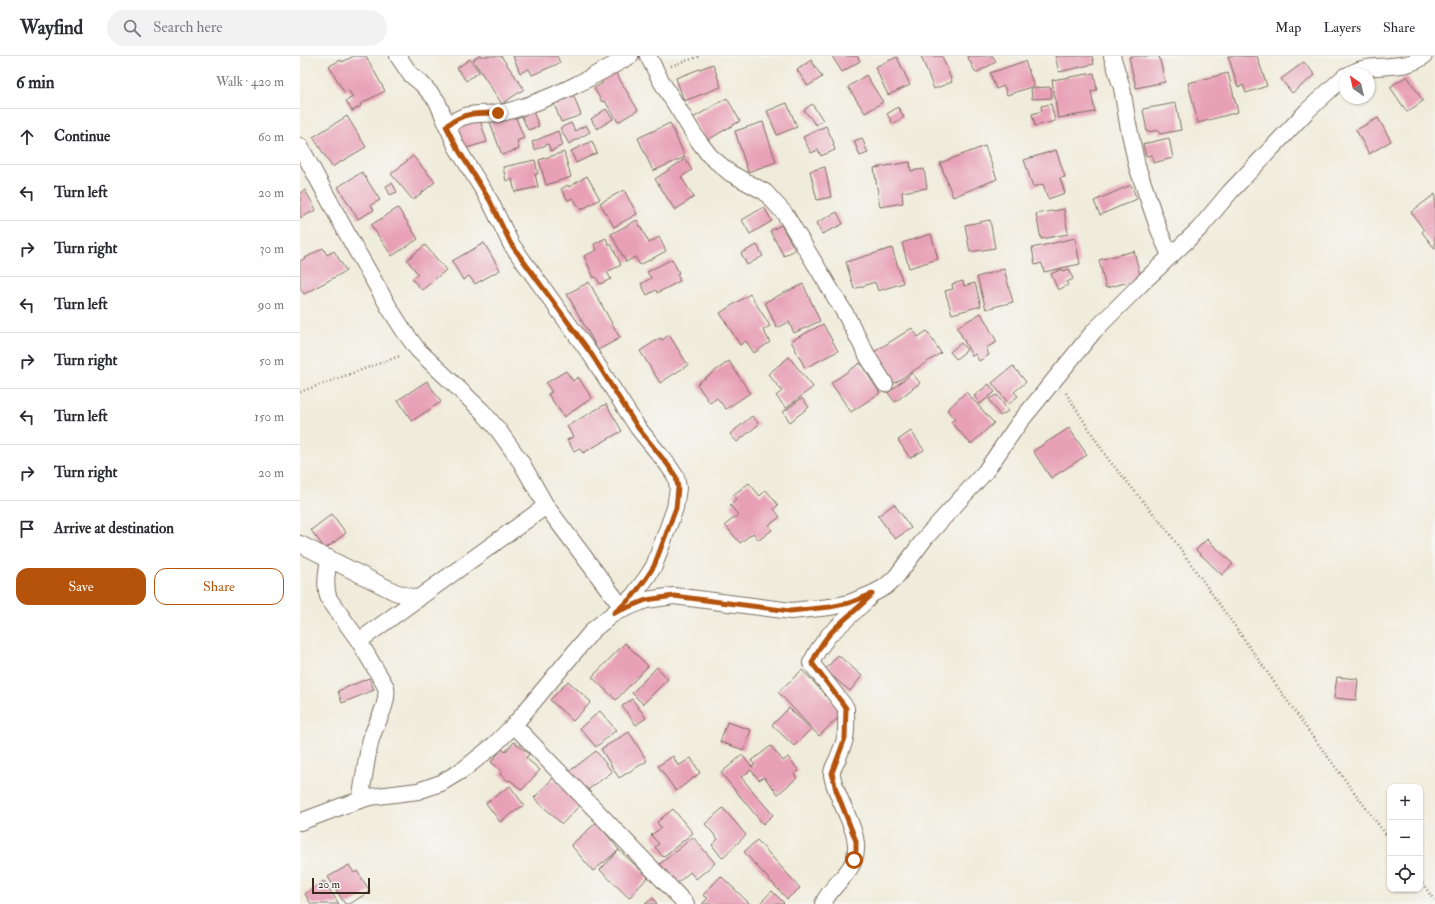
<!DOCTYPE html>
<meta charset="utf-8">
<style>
body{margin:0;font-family:"IM FELL Double Pica",serif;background:#f2f2f3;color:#2b2b33}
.controls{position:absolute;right:12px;bottom:12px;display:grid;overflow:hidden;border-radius:8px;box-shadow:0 1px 3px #0004}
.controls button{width:36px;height:36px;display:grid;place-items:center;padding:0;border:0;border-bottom:1px solid #e1e1e2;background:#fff;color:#2b2b33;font:20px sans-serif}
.compass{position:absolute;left:1039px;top:12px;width:36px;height:36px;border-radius:50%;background:#fff;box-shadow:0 1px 3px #0004;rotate:326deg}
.scale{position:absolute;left:12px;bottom:10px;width:58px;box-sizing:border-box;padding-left:4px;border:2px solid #3b2a1e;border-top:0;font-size:11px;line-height:14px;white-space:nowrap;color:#3b2a1e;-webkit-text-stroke:3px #f6f6f2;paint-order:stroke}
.stop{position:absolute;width:12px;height:12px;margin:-9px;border:3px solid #b45309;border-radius:50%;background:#fff}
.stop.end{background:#b45309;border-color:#fff;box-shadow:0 1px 4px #0008}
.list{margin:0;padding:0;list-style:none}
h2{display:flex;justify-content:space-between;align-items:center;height:52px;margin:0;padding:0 16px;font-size:17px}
h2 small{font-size:13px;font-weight:400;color:#7c7c81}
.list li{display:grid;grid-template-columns:26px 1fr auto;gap:12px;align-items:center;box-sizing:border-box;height:56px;padding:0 16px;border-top:1px solid #e1e1e2}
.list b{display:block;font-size:15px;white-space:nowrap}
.list em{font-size:13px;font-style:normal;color:#7c7c81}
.actions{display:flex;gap:8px;padding:12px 16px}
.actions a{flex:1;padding:9px 0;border:1px solid #b45309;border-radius:12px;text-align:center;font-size:14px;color:#b45309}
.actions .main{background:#b45309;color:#fff}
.icon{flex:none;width:22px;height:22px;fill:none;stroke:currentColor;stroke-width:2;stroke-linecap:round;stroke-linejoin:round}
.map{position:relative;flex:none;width:1135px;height:848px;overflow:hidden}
header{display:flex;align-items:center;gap:24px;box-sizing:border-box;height:56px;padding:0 20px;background:#fff;border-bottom:1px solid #e1e1e2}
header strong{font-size:19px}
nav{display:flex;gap:22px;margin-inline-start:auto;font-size:14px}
.search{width:280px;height:36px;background:#f2f2f3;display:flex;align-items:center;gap:10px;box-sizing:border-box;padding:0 14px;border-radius:22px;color:#7c7c81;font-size:15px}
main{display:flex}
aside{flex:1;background:#fff}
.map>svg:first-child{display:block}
.building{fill:#e8a0b7}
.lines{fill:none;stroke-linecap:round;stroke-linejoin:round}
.street-casing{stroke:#7a6e60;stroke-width:18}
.path{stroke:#7a6e60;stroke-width:2.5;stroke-dasharray:1 3;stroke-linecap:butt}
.street{stroke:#fff;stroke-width:16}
.route{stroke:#b45309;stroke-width:5}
</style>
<header>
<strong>Wayfind</strong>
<div class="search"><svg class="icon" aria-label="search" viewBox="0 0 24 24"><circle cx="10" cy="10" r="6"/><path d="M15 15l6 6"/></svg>Search here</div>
<nav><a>Map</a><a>Layers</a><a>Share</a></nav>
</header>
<main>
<aside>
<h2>6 min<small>Walk · 420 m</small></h2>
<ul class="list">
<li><svg class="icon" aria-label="ahead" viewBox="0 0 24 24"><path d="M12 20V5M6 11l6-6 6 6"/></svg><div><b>Continue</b></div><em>60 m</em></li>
<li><svg class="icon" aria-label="left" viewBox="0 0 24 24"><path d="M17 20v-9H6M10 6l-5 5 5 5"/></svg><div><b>Turn left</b></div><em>20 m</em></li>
<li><svg class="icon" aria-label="right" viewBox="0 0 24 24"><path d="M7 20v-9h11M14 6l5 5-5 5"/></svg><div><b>Turn right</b></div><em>30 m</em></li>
<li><svg class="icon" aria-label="left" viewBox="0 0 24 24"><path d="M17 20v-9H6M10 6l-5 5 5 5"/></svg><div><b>Turn left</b></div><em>90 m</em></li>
<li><svg class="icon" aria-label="right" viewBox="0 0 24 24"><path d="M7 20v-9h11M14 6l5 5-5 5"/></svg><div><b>Turn right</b></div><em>50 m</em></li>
<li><svg class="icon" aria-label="left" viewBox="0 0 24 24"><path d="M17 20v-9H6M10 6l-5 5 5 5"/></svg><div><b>Turn left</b></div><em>150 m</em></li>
<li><svg class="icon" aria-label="right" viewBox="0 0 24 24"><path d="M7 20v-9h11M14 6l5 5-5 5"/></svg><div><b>Turn right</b></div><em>20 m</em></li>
<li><svg class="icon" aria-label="arrive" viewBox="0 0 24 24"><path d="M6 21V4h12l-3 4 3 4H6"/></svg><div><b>Arrive at destination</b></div></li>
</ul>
<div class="actions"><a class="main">Save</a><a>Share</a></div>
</aside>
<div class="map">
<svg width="1135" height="848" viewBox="0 0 1135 848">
<rect width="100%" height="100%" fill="#f6f6f2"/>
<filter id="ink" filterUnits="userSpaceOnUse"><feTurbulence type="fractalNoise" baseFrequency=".025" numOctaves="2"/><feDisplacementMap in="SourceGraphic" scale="8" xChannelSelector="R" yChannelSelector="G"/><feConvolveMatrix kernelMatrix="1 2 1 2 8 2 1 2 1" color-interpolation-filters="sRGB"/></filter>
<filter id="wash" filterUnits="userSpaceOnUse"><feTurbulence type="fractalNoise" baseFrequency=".012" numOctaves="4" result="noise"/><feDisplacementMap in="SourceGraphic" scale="16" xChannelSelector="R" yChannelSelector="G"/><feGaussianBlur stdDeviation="0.9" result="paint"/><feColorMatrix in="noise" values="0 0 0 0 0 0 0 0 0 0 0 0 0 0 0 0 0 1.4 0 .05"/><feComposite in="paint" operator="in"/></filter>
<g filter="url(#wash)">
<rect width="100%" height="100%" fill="#f0ecdb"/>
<g id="blocks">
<g class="building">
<polygon points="54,0 66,0 85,35 60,48 61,50 52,55 46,45 53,41 48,34 44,36 29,10 41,4 42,6"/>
<polygon points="179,0 201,0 224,33 202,48 173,4"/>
<polygon points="213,0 257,0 260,7 232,19 229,13 220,17"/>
<polygon points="532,0 557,0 560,5 542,16"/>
<polygon points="621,0 642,0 652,26 634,33"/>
<polygon points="667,0 693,0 696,6 676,17"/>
<polygon points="755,0 792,0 794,8 759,16"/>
<polygon points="834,0 859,0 865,26 836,32 829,1"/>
<polygon points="928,0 957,0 967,30 946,37 943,29 938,31"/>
<polygon points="597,1 610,29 588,39 575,11"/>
<polygon points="170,3 179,16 166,25 157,12"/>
<polygon points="511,4 522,21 508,30 497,14"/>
<polygon points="725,5 734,30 707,39 704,30 696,33 690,17"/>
<polygon points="1004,6 1015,19 992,37 981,23"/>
<polygon points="413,8 421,31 384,45 376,22"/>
<polygon points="314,14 338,54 318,66 305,45 302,46 294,32 303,27 300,23"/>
<polygon points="794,17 797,34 791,35 795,56 758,62 752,24"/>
<polygon points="928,17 938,56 898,67 888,27"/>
<polygon points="566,19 583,46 565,57 548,31"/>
<polygon points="1107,20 1123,45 1107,56 1090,31"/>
<polygon points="751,31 752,42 732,43 731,32"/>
<polygon points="273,38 281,59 261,66 253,45"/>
<polygon points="427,42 440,65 406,85 393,62"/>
<polygon points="487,47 497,71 477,79 467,55"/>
<polygon points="876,47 881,74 860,78 859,74 847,76 843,53"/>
<polygon points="512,48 523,64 516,69 504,54"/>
<polygon points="751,48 755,65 735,70 732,58 742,55 741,50"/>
<polygon points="230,49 239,70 228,74 219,54"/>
<polygon points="598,51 604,61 593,68 587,58"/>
<polygon points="306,53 313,63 297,73 291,63"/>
<polygon points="214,57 224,82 217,85 219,93 202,99 190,66"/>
<polygon points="47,60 66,91 32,111 13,81"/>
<polygon points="179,61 187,86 163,93 155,68"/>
<polygon points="1078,62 1091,85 1069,98 1056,74"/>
<polygon points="463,66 476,106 448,116 435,75"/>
<polygon points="271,67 275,75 286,69 290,76 269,88 260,72"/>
<polygon points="370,67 385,101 353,115 338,82"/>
<polygon points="526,70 534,87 533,88 535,94 521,100 518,94 511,97 503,81"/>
<polygon points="258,75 263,89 251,95 248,88 235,94 232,86"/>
<polygon points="562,82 568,97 560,100 554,85"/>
<polygon points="869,82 873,102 853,107 852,99 846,100 843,88"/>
<polygon points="292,85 297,97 276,107 271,95"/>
<polygon points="685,90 697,123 653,141 640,107"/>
<polygon points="756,94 765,121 760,122 765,137 748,143 743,128 733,131 724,104"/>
<polygon points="264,96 271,121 246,129 239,104"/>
<polygon points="113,100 135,126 113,144 91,118"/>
<polygon points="385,103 392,114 381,121 394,141 375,154 355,123"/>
<polygon points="235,104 238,118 235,118 238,131 215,136 212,123 206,125 203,111"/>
<polygon points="610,106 611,115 624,113 627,132 602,136 603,147 580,151 574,112"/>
<polygon points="525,111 531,141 517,144 510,115"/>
<polygon points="62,116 80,144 71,149 74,154 58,163 38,131"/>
<polygon points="287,120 300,143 281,154 273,142 268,144 261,133 268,129 269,131"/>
<polygon points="92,127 97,136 90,139 86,130"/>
<polygon points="831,129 837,143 800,159 794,145"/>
<polygon points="5,134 16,154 0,162 0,137"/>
<polygon points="324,134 337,158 314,171 300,147"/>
<polygon points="1135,138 1135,193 1122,176 1124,174 1111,156"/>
<polygon points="464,151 472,165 450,178 442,164"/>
<polygon points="98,152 118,183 92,200 71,169"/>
<polygon points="764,153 768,178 741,183 736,158"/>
<polygon points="537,156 543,168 522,178 516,167"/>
<polygon points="337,164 349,187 359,181 366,195 340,209 335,201 326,206 311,178"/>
<polygon points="690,164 695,192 670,196 665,169"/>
<polygon points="481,169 495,194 484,200 470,175"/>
<polygon points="631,178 638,203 609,212 602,187"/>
<polygon points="306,182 309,189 311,188 321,209 307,216 311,223 300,228 296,221 294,222 284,200 297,194 294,188"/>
<polygon points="775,182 780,208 744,216 742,207 735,209 732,192"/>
<polygon points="184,187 200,214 175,228 169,220 163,224 152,205"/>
<polygon points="125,189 146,214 122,234 112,223 118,218 107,204"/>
<polygon points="457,189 463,200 447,209 441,197"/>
<polygon points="23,192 27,199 34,195 46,215 4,238 0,232 0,205"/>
<polygon points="592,192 603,227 578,235 575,226 554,233 546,206"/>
<polygon points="834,195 841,223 806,232 799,204"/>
<polygon points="372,203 379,217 377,218 380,225 357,237 356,234 347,239 341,228 351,222 347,216"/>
<polygon points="704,213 713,246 686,253 677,221"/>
<polygon points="762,213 763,215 769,213 773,223 767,226 768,229 758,234 751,218"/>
<polygon points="663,225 664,230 675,227 681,250 652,258 645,235 653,233 652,228"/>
<polygon points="289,226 320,282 298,294 267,238"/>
<polygon points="503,228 520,265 494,277 489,266 477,272 465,246"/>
<polygon points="450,238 470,270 463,274 470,286 454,297 446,285 440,289 420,257"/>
<polygon points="681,257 697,286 686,292 689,299 679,305 675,298 672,300 657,271"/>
<polygon points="523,268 538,295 505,312 491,285"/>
<polygon points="612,272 618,281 627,275 641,297 593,328 574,296"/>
<polygon points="369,279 388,309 360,327 340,295 360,282 362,284"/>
<polygon points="661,287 667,294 656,303 650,296"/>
<polygon points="489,301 513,331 486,352 476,340 482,335 468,318"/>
<polygon points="429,305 450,337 426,353 417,342 410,347 397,328"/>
<polygon points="560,307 580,337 551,356 531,327"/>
<polygon points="713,310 726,326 714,336 718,340 709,348 692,327"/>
<polygon points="266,315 273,325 278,321 292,342 264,361 248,338 252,336 246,327"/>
<polygon points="612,317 620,327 595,346 588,337"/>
<polygon points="127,325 141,346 112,365 98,344"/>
<polygon points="689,328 695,336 680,348 674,340"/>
<polygon points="666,336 694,367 671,388 651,366 655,363 647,354"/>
<polygon points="697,339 708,355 700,360 689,343"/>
<polygon points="502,342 509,351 490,366 483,356"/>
<polygon points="306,348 322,375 283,397 279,392 274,395 267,384 273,381 267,370"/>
<polygon points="452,360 459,368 437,386 430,378"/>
<polygon points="769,372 787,399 751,422 733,395"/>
<polygon points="611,375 624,394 610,402 598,384"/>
<polygon points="449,427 460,440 466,434 478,449 474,453 480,461 469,469 472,474 459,484 453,477 440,487 425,469 438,459 430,449 436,443 433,439"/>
<polygon points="594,448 611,472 595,483 578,460"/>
<polygon points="32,458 46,477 25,493 11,474"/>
<polygon points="907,483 933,508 922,519 896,494"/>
<polygon points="325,587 348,610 316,644 292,621"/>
<polygon points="538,599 562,620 550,635 525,614"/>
<polygon points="357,611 368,623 343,648 332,637"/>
<polygon points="502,614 543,657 519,680 478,636"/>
<polygon points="1037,621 1058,623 1056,644 1034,642"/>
<polygon points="69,622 74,634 42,647 38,635"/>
<polygon points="268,625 291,646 273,665 250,644"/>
<polygon points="332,643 346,662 336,669 322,650"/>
<polygon points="489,652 511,673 494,690 472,669"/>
<polygon points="300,655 316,674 296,691 280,672"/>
<polygon points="427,666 451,674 444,694 420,686"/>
<polygon points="329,676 347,705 319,722 301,693"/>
<polygon points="214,686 229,698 226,702 240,714 222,734 210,724 208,725 200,718 202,715 191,706 202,693 205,696"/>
<polygon points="471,690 483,705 488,701 499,715 494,718 497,722 478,738 464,721 459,724 451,714 441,721 473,759 463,768 421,717 442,699 452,711 455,709 451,705"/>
<polygon points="296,695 312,716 281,739 276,723 270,715"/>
<polygon points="373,700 378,710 391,702 400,717 376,735 358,710"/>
<polygon points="253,722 281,748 262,768 234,742"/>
<polygon points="210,730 224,749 200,766 186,747"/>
<polygon points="423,752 446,779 422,802 412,789 418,783 405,768"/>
<polygon points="373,753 393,777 363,801 355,791 359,788 351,779 361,772 357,766"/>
<polygon points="297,766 319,794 348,821 329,842 300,814 319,794 293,815 271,789"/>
<polygon points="393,781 415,807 396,823 390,816 376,828 360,808"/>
<polygon points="457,784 500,832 487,843 444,796"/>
<polygon points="49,809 54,817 57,815 70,835 50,848 45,848 28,821"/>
<polygon points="421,820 450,848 402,848 408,842 403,839"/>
<polygon points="24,825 39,848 11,848 5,838"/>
<polygon points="472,835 484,847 483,848 459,848"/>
<polygon points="353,842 357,848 345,848"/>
</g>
</g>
</g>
<g filter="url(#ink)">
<use href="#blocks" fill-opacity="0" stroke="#7a6e60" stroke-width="1"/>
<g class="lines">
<g class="street-casing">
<g id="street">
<polyline points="98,0 110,18 121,27 137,45 156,90 190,145 211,188 291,299 338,372 368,409 376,421 378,432 375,452 354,510 347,521 333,540 321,551"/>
<polyline points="348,0 361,25 397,83 410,100 430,117 465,136 485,158 546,259 569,303 585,328"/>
<polyline points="812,0 822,32 828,68 837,110 859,174 870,200"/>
<path d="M1050,18C1054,16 1058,14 1062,13C1082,8 1106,14 1124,0"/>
<path d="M147,70C167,55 176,59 199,57C209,56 219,52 228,49C264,37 297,18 330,0"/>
<polyline points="0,90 51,185 90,253 104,275 118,294 182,355 199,375 221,406 246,450 321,550"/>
<polyline points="0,488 95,536 118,543"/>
<path d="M29,502C27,516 24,530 29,543L59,585L86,631C89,649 76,666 71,683C66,703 64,724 60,744"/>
<polyline points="59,585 246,450"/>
<polyline points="214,669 386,848"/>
<polyline points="0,766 45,749 70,741 118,735 141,727 164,713 194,689 214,669 293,574 314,557 346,544 374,540 491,555 530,551 549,547 572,538 585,531 596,521 626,481 685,416 719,367 794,275 840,229 899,173 930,136 1007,55 1045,20"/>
<path d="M523,848C531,828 555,817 556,794C558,772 536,743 532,719C531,714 536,707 538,702C540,696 544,689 545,682C547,673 546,661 546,652L511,607L518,594L529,579L568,543"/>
</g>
</g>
<g class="path">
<polyline points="371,10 400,0"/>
<polyline points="0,336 100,300"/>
<polyline points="766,337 808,403 867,474 1010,677 1090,784"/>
<polyline points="1120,824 1134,844"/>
</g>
<use href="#street" class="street"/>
</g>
</g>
<g class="lines" filter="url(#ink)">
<path class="route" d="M198,57C177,57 165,56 146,70L156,90L190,145L211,188L292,299L338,372L368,409L376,421L378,432L376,452L354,510L347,521L333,540L314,557L346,544L374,540L490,555L530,551L549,547L572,538C559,553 541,564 528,580C521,588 516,598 512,607L546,652L545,682L532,717L536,734L556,785V794L554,804"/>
</g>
</svg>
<div class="controls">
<button>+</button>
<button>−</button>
<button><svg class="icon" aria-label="locate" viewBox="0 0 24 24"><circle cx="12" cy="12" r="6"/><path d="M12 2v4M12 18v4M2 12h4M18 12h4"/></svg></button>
</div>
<svg class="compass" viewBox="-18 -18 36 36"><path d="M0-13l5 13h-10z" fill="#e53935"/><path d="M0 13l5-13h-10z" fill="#7c7c81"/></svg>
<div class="scale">20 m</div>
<div class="stop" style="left:554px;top:804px"></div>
<div class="stop end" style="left:198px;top:57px"></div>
</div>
</main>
